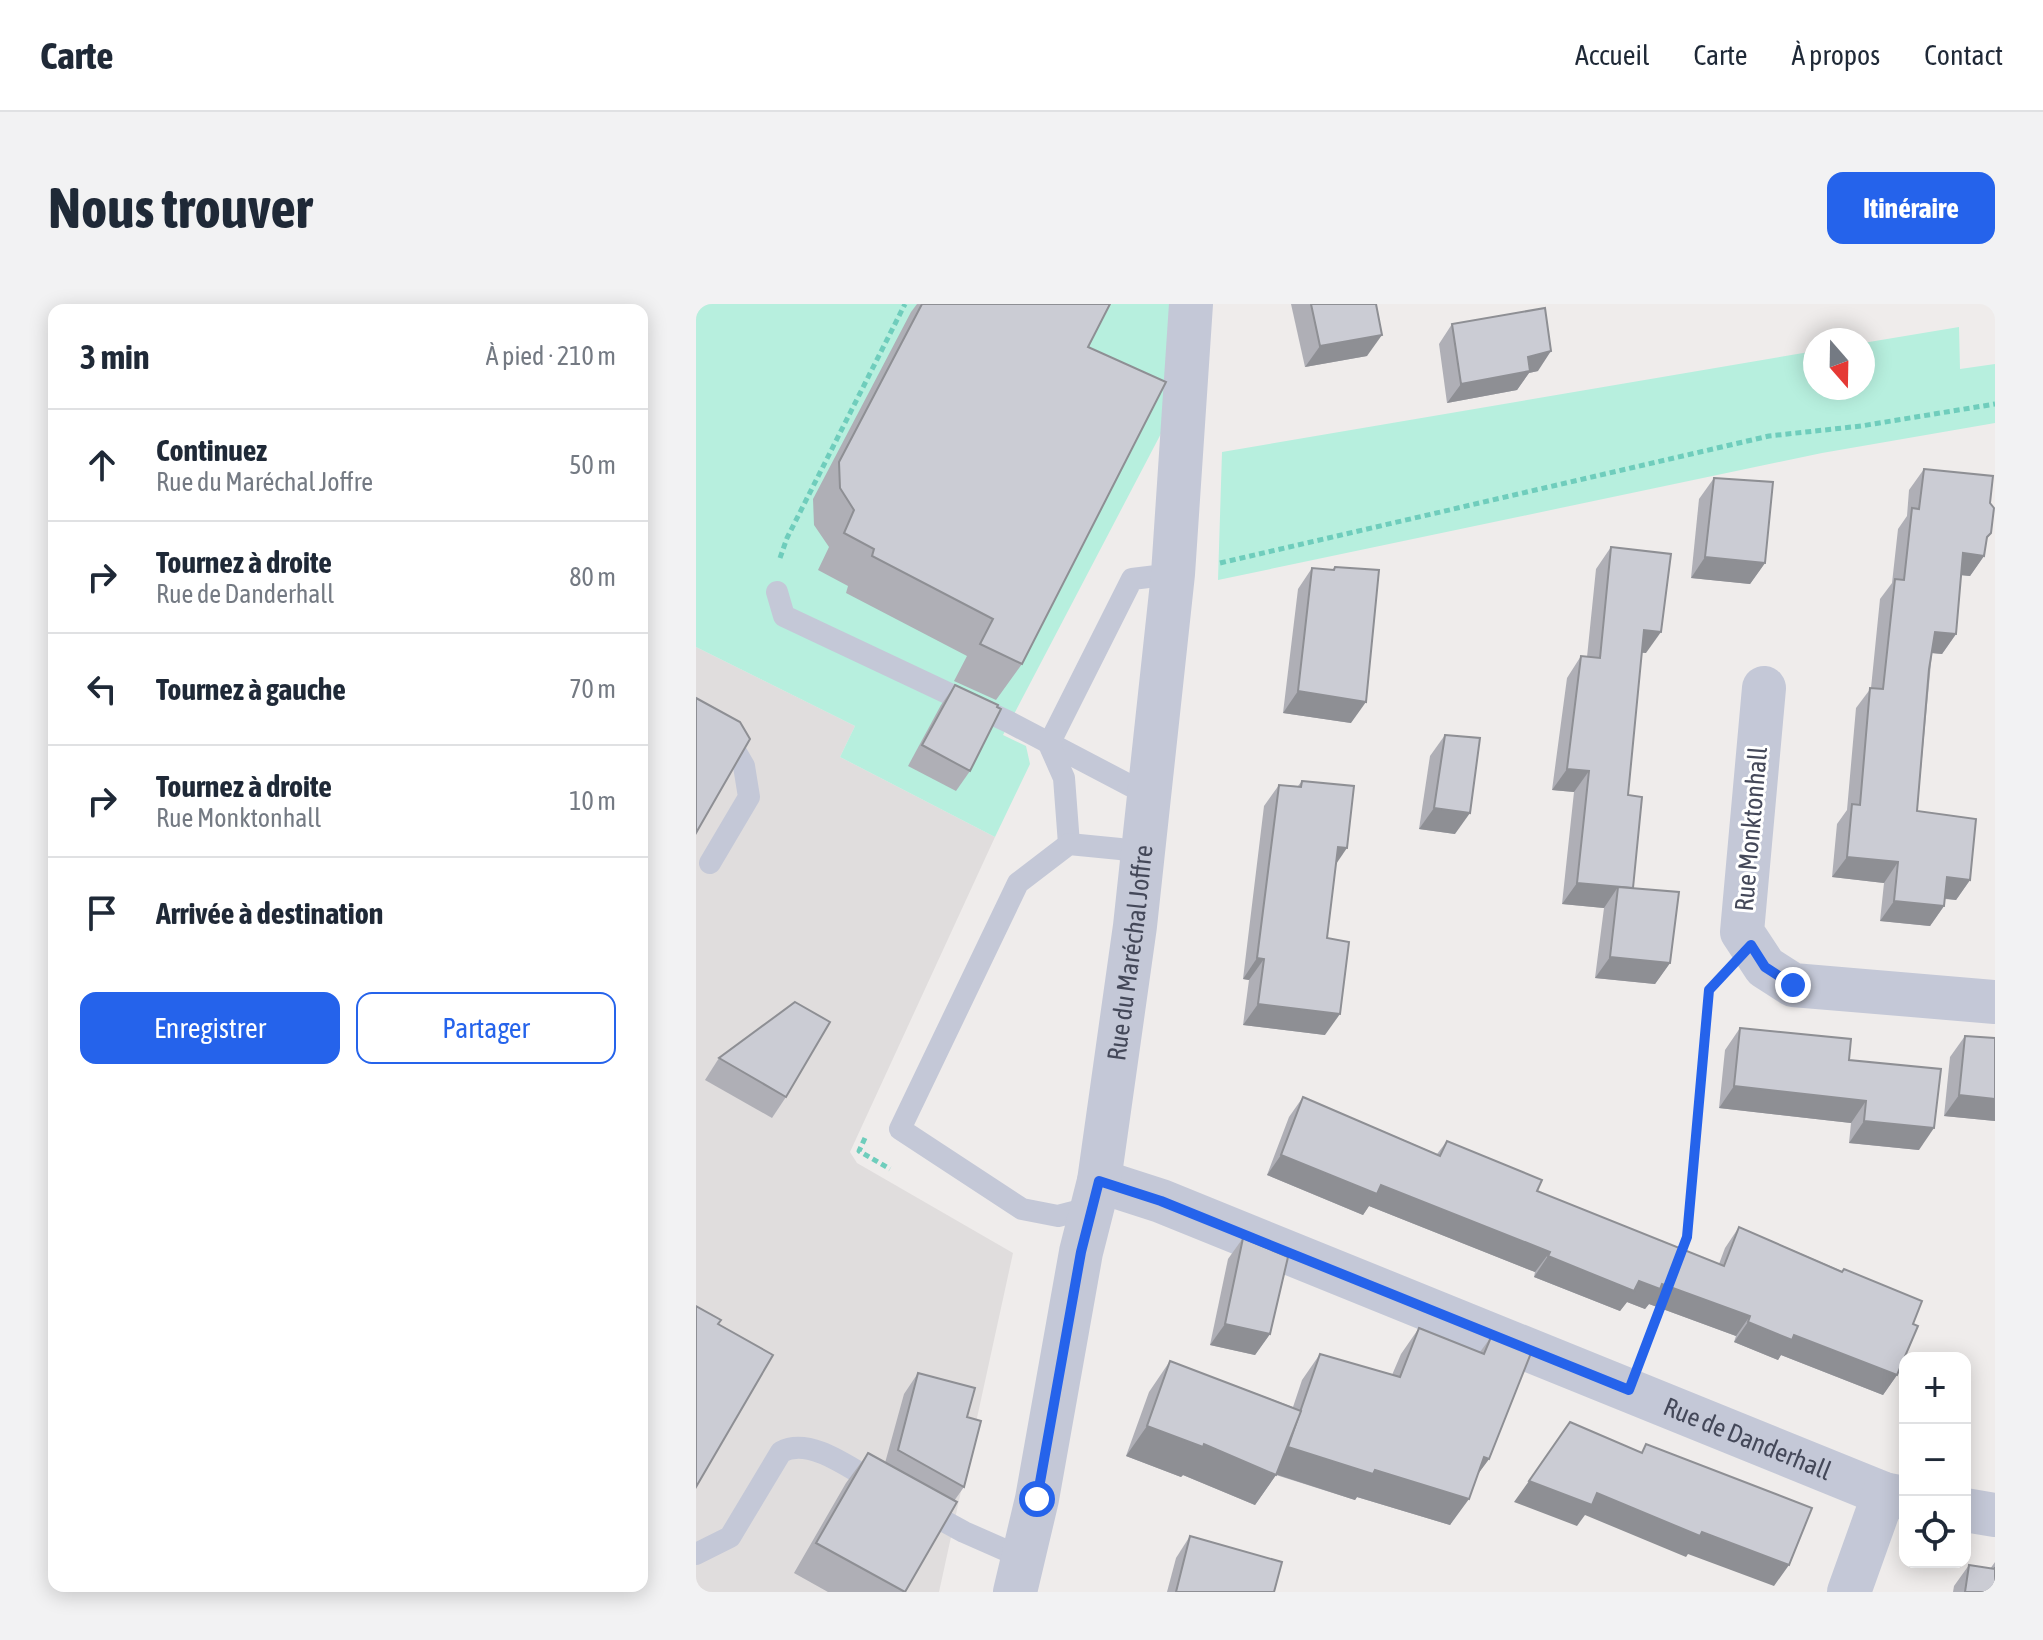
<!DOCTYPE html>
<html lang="fr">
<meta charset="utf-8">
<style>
body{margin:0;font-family:"Asap Condensed",sans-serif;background:#f2f2f3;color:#1f2937}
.controls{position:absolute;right:24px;bottom:24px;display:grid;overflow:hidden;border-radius:16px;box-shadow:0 4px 20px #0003}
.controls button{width:72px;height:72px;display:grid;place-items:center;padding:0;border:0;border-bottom:2px solid #e0e1e3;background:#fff;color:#1f2937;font:40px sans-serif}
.compass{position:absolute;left:1107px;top:24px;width:72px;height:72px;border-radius:50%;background:#fff;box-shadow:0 4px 20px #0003;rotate:160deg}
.stop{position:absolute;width:24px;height:24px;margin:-18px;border:6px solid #2563eb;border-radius:50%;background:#fff}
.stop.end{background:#2563eb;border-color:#fff;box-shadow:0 2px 8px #0008}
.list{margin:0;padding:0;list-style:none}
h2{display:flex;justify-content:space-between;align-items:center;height:104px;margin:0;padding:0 32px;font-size:34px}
h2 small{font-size:26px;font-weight:400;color:#747a83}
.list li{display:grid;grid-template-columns:52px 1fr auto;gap:24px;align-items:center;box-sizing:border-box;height:112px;padding:0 32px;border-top:2px solid #e0e1e3}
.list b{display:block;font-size:30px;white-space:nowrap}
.list p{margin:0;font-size:26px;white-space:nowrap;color:#747a83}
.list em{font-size:26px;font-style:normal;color:#747a83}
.actions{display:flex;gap:16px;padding:24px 32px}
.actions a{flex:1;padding:18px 0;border:2px solid #2563eb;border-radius:16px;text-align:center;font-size:28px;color:#2563eb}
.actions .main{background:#2563eb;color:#fff}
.icon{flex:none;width:44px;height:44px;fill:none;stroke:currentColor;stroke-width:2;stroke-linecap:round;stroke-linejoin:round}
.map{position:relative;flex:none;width:1299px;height:1288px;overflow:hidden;border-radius:16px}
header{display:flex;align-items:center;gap:48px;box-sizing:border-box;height:112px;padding:0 40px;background:#fff;border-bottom:2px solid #e0e1e3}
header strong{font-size:38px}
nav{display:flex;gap:44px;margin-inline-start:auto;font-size:28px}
.intro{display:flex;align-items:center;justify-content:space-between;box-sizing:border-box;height:192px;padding:0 48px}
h1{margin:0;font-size:56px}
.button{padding:20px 36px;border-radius:16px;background:#2563eb;color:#fff;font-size:28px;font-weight:700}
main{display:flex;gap:48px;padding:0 48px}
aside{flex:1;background:#fff;border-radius:16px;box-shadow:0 4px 20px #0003}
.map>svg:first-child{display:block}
.education{fill:#e0dddd}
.green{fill:#b7efde}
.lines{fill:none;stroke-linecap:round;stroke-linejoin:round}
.path{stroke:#6fcdbc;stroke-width:5;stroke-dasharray:6 4;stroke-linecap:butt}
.service{stroke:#c4c8d7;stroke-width:22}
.minor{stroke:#c4c8d7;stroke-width:44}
.wall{fill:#afafb6}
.shaded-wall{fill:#8e8f94}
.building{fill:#cbccd4;stroke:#8e8f94;stroke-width:2}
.route{stroke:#2563eb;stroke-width:10}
.labels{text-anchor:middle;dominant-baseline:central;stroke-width:6;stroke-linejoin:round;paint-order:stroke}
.street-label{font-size:26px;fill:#444859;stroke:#fff}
</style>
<header>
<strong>Carte</strong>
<nav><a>Accueil</a><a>Carte</a><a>À propos</a><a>Contact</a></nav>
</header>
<div class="intro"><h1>Nous trouver</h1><a class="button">Itinéraire</a></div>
<main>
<aside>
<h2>3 min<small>À pied · 210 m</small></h2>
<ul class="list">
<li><svg class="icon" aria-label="ahead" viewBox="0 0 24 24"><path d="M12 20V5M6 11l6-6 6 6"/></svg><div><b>Continuez</b><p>Rue du Maréchal Joffre</p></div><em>50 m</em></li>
<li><svg class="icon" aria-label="right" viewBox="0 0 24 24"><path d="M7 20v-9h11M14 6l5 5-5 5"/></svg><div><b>Tournez à droite</b><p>Rue de Danderhall</p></div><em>80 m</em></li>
<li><svg class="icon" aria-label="left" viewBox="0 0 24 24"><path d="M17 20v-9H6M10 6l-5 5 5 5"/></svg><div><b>Tournez à gauche</b></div><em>70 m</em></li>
<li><svg class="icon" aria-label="right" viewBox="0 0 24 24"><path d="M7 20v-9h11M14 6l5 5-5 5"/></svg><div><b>Tournez à droite</b><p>Rue Monktonhall</p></div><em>10 m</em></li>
<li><svg class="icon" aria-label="arrive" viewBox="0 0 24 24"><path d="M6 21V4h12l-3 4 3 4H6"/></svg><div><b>Arrivée à destination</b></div></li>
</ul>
<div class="actions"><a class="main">Enregistrer</a><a>Partager</a></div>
</aside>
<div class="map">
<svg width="1299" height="1288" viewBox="0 0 1299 1288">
<rect width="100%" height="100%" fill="#efeceb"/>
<polygon class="education" points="0,343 159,422 144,453 299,533 154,848 161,859 317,949 243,1288 0,1288"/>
<g class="green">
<polygon points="0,0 474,0 469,122 307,431 330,442 334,460 299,533 144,453 159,422 0,343"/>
<polygon points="1263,23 1264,65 1299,60 1299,119 1126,149 522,276 526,148 1119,47 1119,84 1167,84 1167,39"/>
</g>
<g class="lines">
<g class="path">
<polyline points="84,254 91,234 209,0"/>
<polyline points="524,259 1073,132 1165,122 1299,100"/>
<polyline points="169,834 163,847 194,865"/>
<polyline points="984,951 991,933 1013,686 1023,675"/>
<polyline points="949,1044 965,1001"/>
</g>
<g class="service">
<polyline points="81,288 88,312 313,418 435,482 456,478"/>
<polyline points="0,409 27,426 48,462 53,493 14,559"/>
<polyline points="373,540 368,474 353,440 436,275 477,270"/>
<polyline points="397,903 362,912 326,905 204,825 322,579 373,540 424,545 448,552"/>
<polyline points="224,1204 268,1228 327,1254"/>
<path d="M0,1250L34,1233L85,1148C115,1132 156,1166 184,1181"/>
</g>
<g class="minor">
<polyline points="1068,384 1046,628 1069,663 1097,681 1299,698"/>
<path id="s1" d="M403,877L465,897L1188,1190L1209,1194"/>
<polyline points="1269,1206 1299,1211"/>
<path id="s2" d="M319,1288L341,1195L385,948L403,877L439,622L477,270L495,0"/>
<polyline points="1153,1288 1188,1190"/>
</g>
</g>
<g class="wall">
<polygon points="221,0 414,0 392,43 326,360 300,396 258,377 271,352 150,289 152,282 122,266 133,243 118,221 117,195 215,8"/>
<polygon points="595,0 680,0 671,52 609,63"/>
<polygon points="756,20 842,67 833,69 821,86 751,99 743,40"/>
<polygon points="1228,165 1290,236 1288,252 1274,272 1265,271 1260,330 1246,350 1236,349 1221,507 1274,576 1260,596 1249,595 1248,602 1234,622 1184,617 1188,579 1136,573 1141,520 1151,506 1160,404 1175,384 1184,295 1196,279 1202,225 1211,212 1213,186"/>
<polygon points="1018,174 1069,259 1054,280 995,274 1003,195"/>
<polygon points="915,243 950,349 946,348 932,491 937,584 974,659 959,680 899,674 908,604 866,600 878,488 856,486 871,374 885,352 891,353 900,265"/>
<polygon points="639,263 655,419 587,409 602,285 616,264 636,266"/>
<polygon points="259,381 274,467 260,487 212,462 245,401"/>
<polygon points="749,431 759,530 723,525 734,452"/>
<polygon points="606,477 640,561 631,634 629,731 547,721 553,676 547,675 568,502 583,481 602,482"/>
<polygon points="1044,724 1153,756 1223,846 1153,839 1155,819 1023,804 1029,746"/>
<polygon points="1269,732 1299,734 1299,817 1248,812 1254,753"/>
<polygon points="23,754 90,793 76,814 9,776"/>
<polygon points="607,793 741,850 751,837 841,887 1023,960 1029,944 1043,923 1146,967 1148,965 1217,1020 1201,1071 1187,1091 1085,1051 1082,1056 1038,1038 1040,1032 953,1000 949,1005 931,998 924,1007 838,973 839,968 673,902 667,911 571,871 593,813"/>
<polygon points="547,934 574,1030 559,1051 514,1041 532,955"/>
<polygon points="723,1024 784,1048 795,1033 793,1155 781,1171 754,1221 661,1193 659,1196 580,1171 559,1201 487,1171 485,1173 430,1152 453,1088 474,1057 597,1103 606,1076 624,1050 696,1071 705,1050"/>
<polygon points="222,1069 271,1113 268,1183 258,1197 209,1288 132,1288 98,1269 150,1179 172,1149 189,1159 208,1090"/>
<polygon points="494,1232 578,1288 471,1288 480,1254"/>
<polygon points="1299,1258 1299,1288 1257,1288 1258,1282 1273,1261 1294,1265"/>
</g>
<g class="shaded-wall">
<polygon points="686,31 671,52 609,63 624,42"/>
<polygon points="855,47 842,67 833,69 821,86 751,99 765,80 832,53"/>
<polygon points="1295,229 1281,249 1288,252 1274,272 1253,270 1267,249"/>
<polygon points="1009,253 1069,259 1054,280 995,274"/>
<polygon points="948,326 965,328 950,349 934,348"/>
<polygon points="1239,328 1260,330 1246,350 1225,348"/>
<polygon points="602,387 670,398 655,419 587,409"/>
<polygon points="871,465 893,467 878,488 856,486"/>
<polygon points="738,504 774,509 759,530 723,525"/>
<polygon points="642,543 651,544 636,566"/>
<polygon points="1151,553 1202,558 1188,579 1136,573"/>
<polygon points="1251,573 1274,576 1260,596 1237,593"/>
<polygon points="881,579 937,584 922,583 908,604 866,600"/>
<polygon points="1198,597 1248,602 1234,622 1184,617"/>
<polygon points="914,653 974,659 959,680 899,674"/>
<polygon points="561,654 568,655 553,676 547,675"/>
<polygon points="562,700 644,710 629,731 547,721"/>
<polygon points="1038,782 1170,797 1155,819 1023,804"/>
<polygon points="1263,791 1299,795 1299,817 1248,812"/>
<polygon points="1168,817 1238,824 1223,846 1153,839"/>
<polygon points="585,851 685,881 854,948 839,968 673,902 667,911 571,871"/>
<polygon points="852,952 943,977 966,980 1054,1012 1040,1032 953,1000 949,1005 931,998 924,1007 838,973"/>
<polygon points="1052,1018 1098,1031 1201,1071 1187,1091 1085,1051 1082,1056 1038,1038"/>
<polygon points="529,1020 574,1030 559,1051 514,1041"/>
<polygon points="451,1122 508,1140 574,1169 592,1143 679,1166 773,1195 754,1221 661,1193 659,1196 579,1170 580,1171 559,1201 487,1171 485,1173 430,1152"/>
<polygon points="788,1153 793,1155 774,1181"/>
<polygon points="833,1177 901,1189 1093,1261 1078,1282 992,1250 990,1253 889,1211 881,1222 818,1198"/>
</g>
<g class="building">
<polygon points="226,0 414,0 392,43 470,78 326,360 284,340 297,315 176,252 178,245 148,229 158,206 144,184 143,158"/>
<polygon points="615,0 680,0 686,31 624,42"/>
<polygon points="849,4 855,47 832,53 834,67 765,80 756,20"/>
<polygon points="1228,165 1297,172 1294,199 1298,204 1295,229 1291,233 1288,252 1267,249 1260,330 1239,328 1233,365 1221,507 1280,515 1274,576 1251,573 1248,602 1198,597 1202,558 1151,553 1156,500 1164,501 1174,384 1187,385 1199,275 1208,276 1216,204 1223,205"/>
<polygon points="1018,174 1077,178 1069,259 1009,253"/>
<polygon points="915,243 975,250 965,328 948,326 932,491 946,493 937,584 881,579 893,467 871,465 885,352 904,354"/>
<polygon points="639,263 683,266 670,398 602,387 616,264 638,266"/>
<polygon points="259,381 302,401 301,403 305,405 274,467 226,441"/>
<polygon points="0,394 44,418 54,435 0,529"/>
<polygon points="749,431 784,434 774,509 738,504"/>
<polygon points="606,477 658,482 651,544 642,543 631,634 653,638 644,710 562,700 568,655 561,654 583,481 605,483"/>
<polygon points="922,583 983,588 974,659 914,653"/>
<polygon points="99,698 134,718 90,793 23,754"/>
<polygon points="1044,724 1155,735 1153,756 1245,765 1238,824 1168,817 1170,797 1038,782"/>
<polygon points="1269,732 1299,734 1299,795 1263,791"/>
<polygon points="607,793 744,852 751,837 846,876 841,887 1028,962 1043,923 1146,968 1148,965 1226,997 1217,1020 1222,1022 1201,1071 1098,1031 1096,1036 1052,1018 1054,1012 966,980 964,985 943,977 938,987 852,952 854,948 685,881 681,890 585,851"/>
<polygon points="547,934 592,953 574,1030 529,1020"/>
<polygon points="0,1002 25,1016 22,1020 77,1051 0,1183"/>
<polygon points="723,1024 788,1050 795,1033 835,1049 793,1155 788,1153 773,1195 679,1166 677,1170 592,1143 624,1050 704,1073"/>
<polygon points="474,1057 605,1107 580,1171 508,1140 507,1143 451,1122"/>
<polygon points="222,1069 279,1084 271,1113 285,1117 268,1183 202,1146"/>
<polygon points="874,1118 946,1149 950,1140 1116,1204 1093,1261 1006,1228 1004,1232 901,1189 896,1201 833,1177"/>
<polygon points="172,1149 261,1198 209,1288 120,1239"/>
<polygon points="494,1232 586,1258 578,1288 480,1288"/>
<polygon points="1273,1261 1299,1265 1299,1263 1299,1288 1269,1288"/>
</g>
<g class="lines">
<polyline class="route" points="341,1195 385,948 403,877 465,897 933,1086 991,933 1013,686 1055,641 1069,663 1097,681"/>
</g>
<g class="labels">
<g class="street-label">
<text transform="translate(1055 525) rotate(-85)">Rue Monktonhall</text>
<text stroke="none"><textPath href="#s2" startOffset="650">Rue du Maréchal Joffre</textPath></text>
<text stroke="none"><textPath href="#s1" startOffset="698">Rue de Danderhall</textPath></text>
</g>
</g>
</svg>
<div class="controls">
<button>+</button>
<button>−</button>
<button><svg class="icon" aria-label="locate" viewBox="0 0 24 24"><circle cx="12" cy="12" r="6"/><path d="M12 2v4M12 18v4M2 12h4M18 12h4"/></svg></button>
</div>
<svg class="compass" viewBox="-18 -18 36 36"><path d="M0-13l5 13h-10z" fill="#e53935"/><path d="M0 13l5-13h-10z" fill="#747a83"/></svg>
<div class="stop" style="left:341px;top:1195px"></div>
<div class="stop end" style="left:1097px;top:681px"></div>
</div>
</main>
